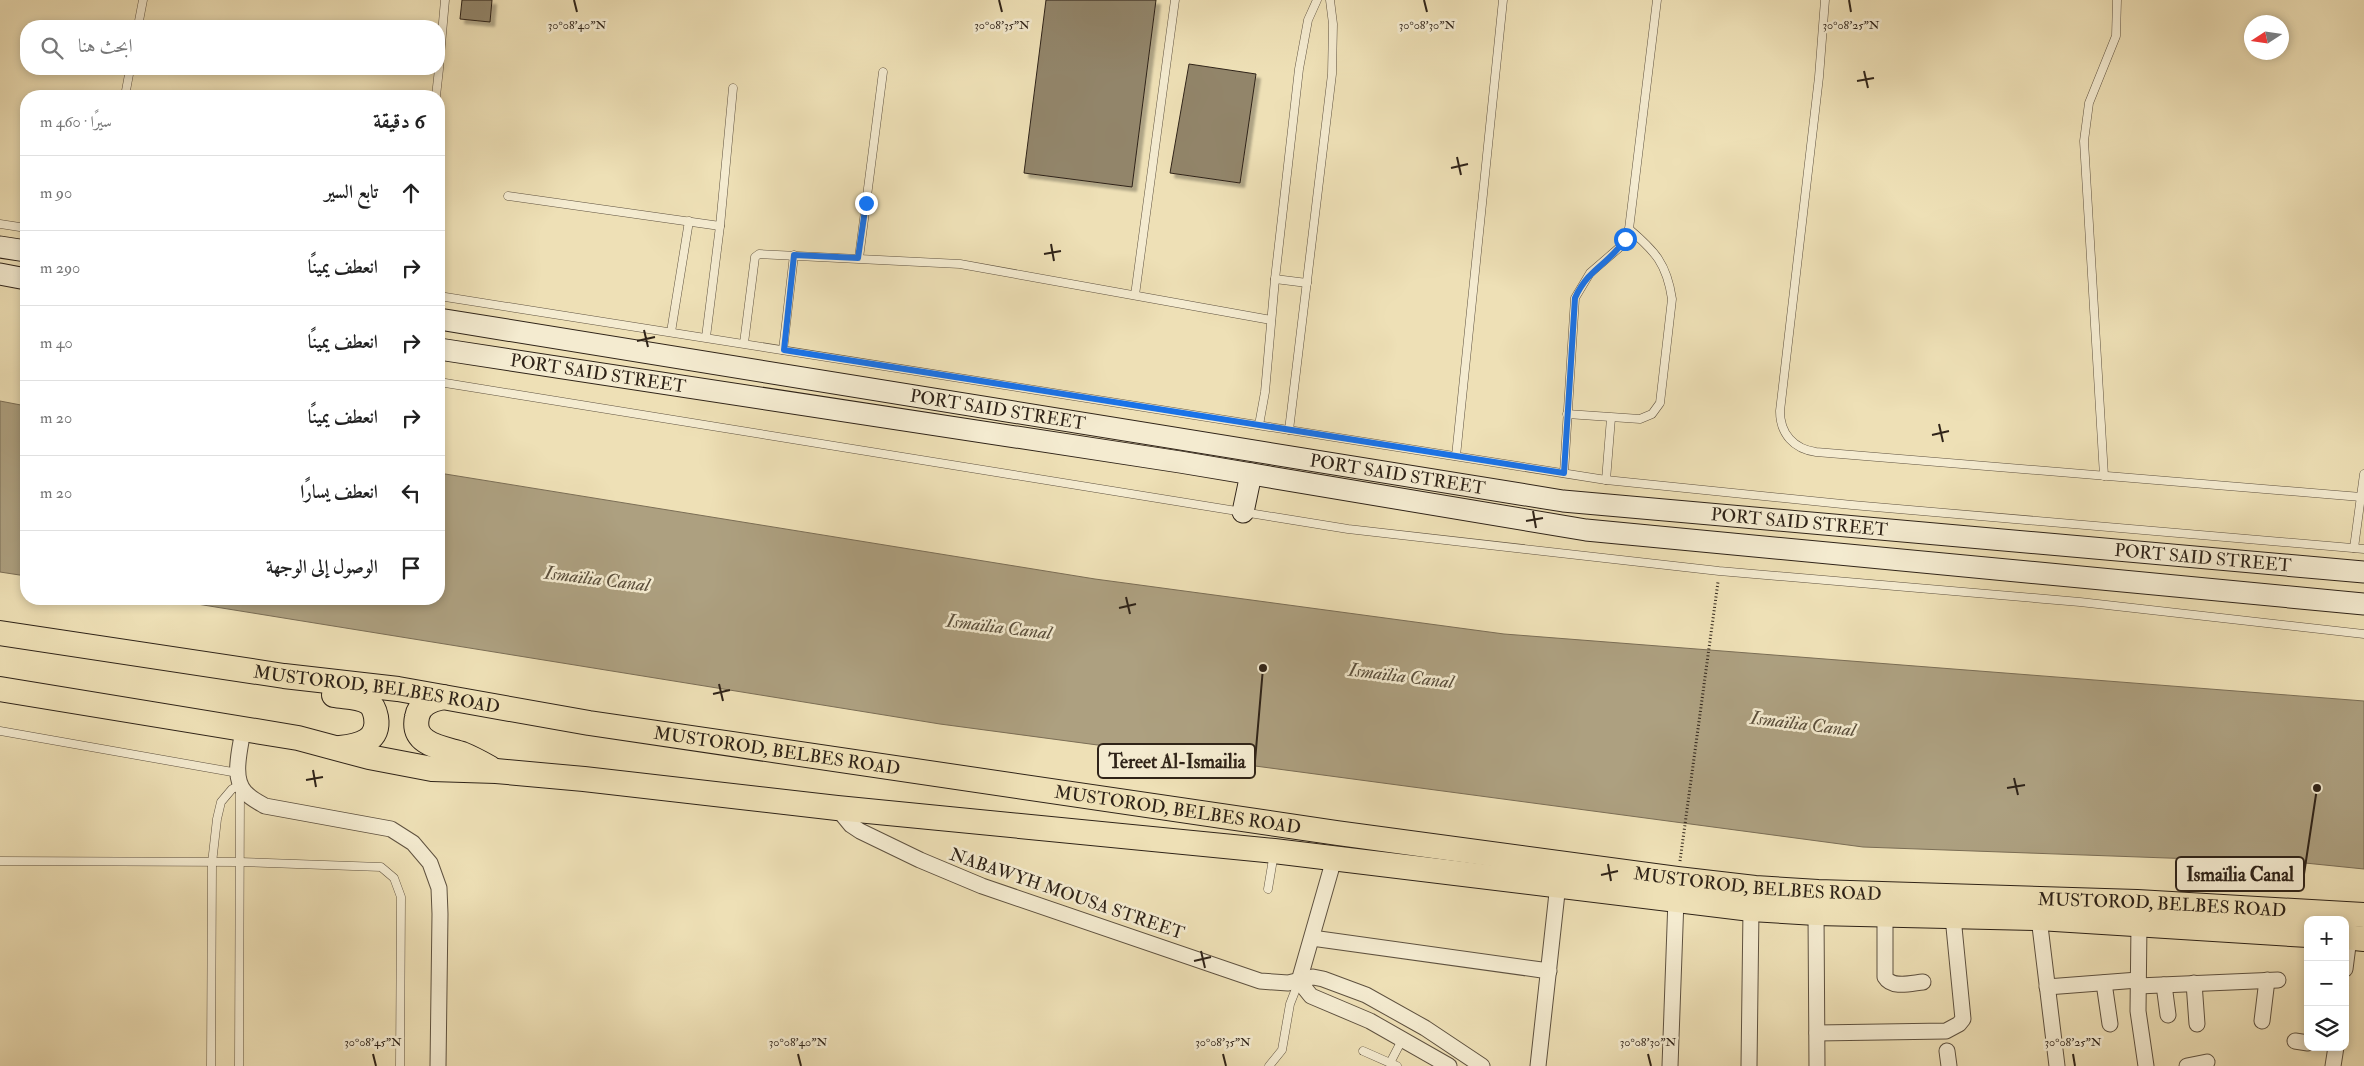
<!DOCTYPE html>
<html lang="ar">
<meta charset="utf-8">
<style>
body{margin:0;font-family:"IM FELL Double Pica",Amiri,serif;background:#f2f2f2;color:#222;direction:rtl}
.controls{position:absolute;right:15px;bottom:15px;display:grid;overflow:hidden;border-radius:10px;box-shadow:0 2px 8px #0003}
.controls button{width:45px;height:45px;display:grid;place-items:center;padding:0;border:0;border-bottom:1px solid #e0e0e0;background:#fff;color:#222;font:25px sans-serif}
.compass{position:absolute;left:2244px;top:15px;width:45px;height:45px;border-radius:50%;background:#fff;box-shadow:0 2px 8px #0003;rotate:258deg}
.stop{position:absolute;width:15px;height:15px;margin:-11px;border:4px solid #1a73e8;border-radius:50%;background:#fff}
.stop.end{background:#1a73e8;border-color:#fff;box-shadow:0 1px 5px #0008}
.list{margin:0;padding:0;list-style:none}
h2{display:flex;justify-content:space-between;align-items:center;height:65px;margin:0;padding:0 20px;font-size:21px}
h2 small{font-size:16px;font-weight:400;color:#767676}
.list li{display:grid;grid-template-columns:32px 1fr auto;gap:15px;align-items:center;box-sizing:border-box;height:75px;padding:0 20px;border-top:1px solid #e0e0e0}
.list b{display:block;font-size:19px;white-space:nowrap}
.list em{font-size:16px;font-style:normal;color:#767676}
.icon{flex:none;width:28px;height:28px;fill:none;stroke:currentColor;stroke-width:2;stroke-linecap:round;stroke-linejoin:round}
.map{position:relative;flex:none;width:2364px;height:1066px;overflow:hidden;direction:ltr}
.search{position:absolute;background:#fff;box-shadow:0 2px 8px #0003;left:20px;top:20px;width:425px;height:55px;display:flex;align-items:center;gap:12px;box-sizing:border-box;padding:0 18px;border-radius:20px;color:#767676;font-size:19px}
.panel{position:absolute;background:#fff;box-shadow:0 2px 8px #0003;left:20px;top:90px;width:425px;height:515px;border-radius:20px;direction:rtl}
.map>svg:first-child{display:block}
.water{fill:#ada080;stroke:#7b6e56}
.building{fill:#92856a;stroke:#2f2318;filter:url(#shadow)}
.lines{fill:none;stroke-linecap:round;stroke-linejoin:round}
.service-casing{stroke:#5f5240;stroke-width:9}
.minor-casing{stroke:#5f5240;stroke-width:17}
.secondary-casing{stroke:#2f2318;stroke-width:23}
.primary-casing{stroke:#2f2318;stroke-width:26}
.path{stroke:#2f2318;stroke-width:3;stroke-dasharray:1 2.5;stroke-linecap:butt}
.service{stroke:#f4ebd0;stroke-width:8}
.minor{stroke:#f4ebd0;stroke-width:15}
.secondary{stroke:#f4ebd0;stroke-width:21}
.primary{stroke:#eee0b6;stroke-width:24}
.route{stroke:#1a73e8;stroke-width:6}
.ticks{fill:none;stroke:#2f2318;stroke-width:2}
.labels{text-anchor:middle;dominant-baseline:central;stroke-width:5;stroke-linejoin:round;paint-order:stroke}
.street-label{font-size:18px;fill:#2f2318;stroke:#f4ebd0}
.water-label{font-size:19px;font-style:italic;fill:#5b4f3c;stroke:#f4ebd0}
.ticks-label{font-size:12px;text-anchor:middle;fill:#2f2318;stroke:#f4ebd0;stroke-width:5;stroke-linejoin:round;paint-order:stroke}
.leader{fill:none;stroke:#2f2318;stroke-width:2}
.callout-dot{fill:#2f2318;stroke:#f4ebd0;stroke-width:2}
.callout{fill:#f4ebd0;stroke:#2f2318;stroke-width:2}
.callout-label{font-size:19px;text-anchor:middle;font-weight:bold;fill:#2f2318}
</style>
<div class="map">
<svg width="2364" height="1066" viewBox="0 0 2364 1066">
<defs>
<filter id="shadow"><feDropShadow dx="4.5" dy="4.5" stdDeviation="1" flood-color="#0004"/></filter>
</defs>
<rect width="100%" height="100%" fill="#eee0b6"/>
<filter id="stains"><feTurbulence type="fractalNoise" baseFrequency=".004" numOctaves="4"/><feColorMatrix values="0 0 0 0 .2 0 0 0 0 .09 0 0 0 0 .02 0 0 0 .5 -.17"/></filter>
<radialGradient id="worn" r=".72"><stop offset=".6" stop-color="#630" stop-opacity="0"/><stop offset="1" stop-color="#630" stop-opacity=".3"/></radialGradient>
<g class="water">
<polygon points="0,401 26,406 26,576 0,572"/>
<polygon points="439,473 1095,579 1504,634 2364,701 2364,869 2305,863 1863,847 940,724 166,599 439,599"/>
</g>
<g class="building">
<polygon points="462,0 492,0 490,22 460,19"/>
<polygon points="1046,0 1156,0 1132,187 1024,173"/>
<polygon points="1189,64 1256,74 1240,183 1170,173"/>
</g>
<g class="lines">
<g class="service-casing">
<g id="service">
<path d="M1825,0L1819,77L1780,411C1780,434 1794,449 1816,452L2361,497"/>
<polyline points="138,26 143,0"/>
<polyline points="439,67 445,0"/>
<polyline points="125,96 130,69"/>
<polyline points="436,96 439,69"/>
<polyline points="508,196 720,226"/>
<polyline points="0,224 26,228"/>
<polyline points="859,258 883,72"/>
<polyline points="1275,279 1307,283"/>
<polyline points="1135,295 1175,0"/>
<polyline points="439,296 1606,480 1852,505 2364,549"/>
<polyline points="671,332 689,221"/>
<polyline points="706,337 720,226 733,88"/>
<polyline points="744,343 755,257 759,254 960,264 1271,320"/>
<polyline points="783,350 794,255"/>
<polyline points="439,382 1348,529 1719,571 2080,602 2364,634"/>
<path d="M1567,414L1640,419L1652,414L1660,403L1672,299C1667,264 1655,251 1629,229"/>
<polyline points="1259,425 1265,392 1275,279 1299,69 1308,20 1317,0"/>
<polyline points="1289,430 1332,74 1333,24 1330,0"/>
<polyline points="1456,456 1503,0"/>
<polyline points="1564,473 1575,298 1590,273 1620,247 1629,229 1657,0"/>
<polyline points="2104,476 2084,141 2089,103 2116,36 2117,0"/>
<polyline points="1606,480 1611,418"/>
<polyline points="2354,548 2364,474"/>
<polyline points="0,731 238,773"/>
<polyline points="0,861 240,862 381,867 394,878 401,897 400,1066"/>
<polyline points="1268,889 1274,853"/>
<polyline points="1363,1051 1397,1066"/>
<polyline points="1390,1063 1403,1038"/>
<polyline points="211,1066 212,863 217,819 221,802 232,789 240,785 239,1066"/>
<polyline points="1269,1066 1282,1050 1290,1004 1299,981"/>
</g>
</g>
<g class="minor-casing">
<g id="minor">
<path d="M243,729C241,747 231,777 245,792C250,798 258,802 265,806L391,829L413,843L430,863L439,888L440,914L438,1066"/>
<polyline points="837,808 851,825 860,831 920,860 982,886 1260,981 1288,983 1313,977 1323,979 1366,995 1425,1028 1482,1066"/>
<polyline points="1816,913 1817,1066"/>
<path d="M1885,915V977C1892,989 1912,983 1923,982"/>
<polyline points="2039,918 2057,1066"/>
<polyline points="2139,924 2138,1011 2146,1066"/>
<polyline points="1312,938 1549,971"/>
<polyline points="2345,969 2349,938"/>
<polyline points="1299,981 1311,996 1370,1021 1449,1066"/>
<polyline points="1299,981 1334,859"/>
<polyline points="2104,983 2110,1024"/>
<polyline points="2194,983 2197,1024"/>
<polyline points="2164,985 2168,1015"/>
<polyline points="2138,986 2278,980"/>
<polyline points="2047,987 2138,980"/>
<polyline points="2262,1021 2267,980"/>
<polyline points="1817,1033 1946,1031 1959,1024 1963,1019 1953,917"/>
<polyline points="2295,1041 2308,1043"/>
<polyline points="1947,1051 1949,1066"/>
<polyline points="1538,1066 1558,884"/>
<polyline points="1670,1066 1676,899"/>
<polyline points="1749,1066 1751,909"/>
<polyline points="2187,1066 2207,1062"/>
<polyline points="2333,1066 2336,1047"/>
</g>
</g>
<g class="secondary-casing">
<g id="secondary">
<polyline points="0,247 26,251"/>
<polyline points="0,274 26,279"/>
<path id="s1" d="M439,319L1563,501L2364,572"/>
<path id="s2" d="M439,349L1180,462L1586,530L2364,604"/>
<polyline points="1243,512 1251,474"/>
</g>
</g>
<g class="primary-casing">
<g id="primary">
<path id="s3" d="M0,633L284,676L398,689L589,723L1337,833L1677,879L1755,888L1818,892L2137,902L2364,915"/>
<polyline points="0,689 298,738 369,757 432,769 496,771 584,779 837,808 1274,851 1751,909 1816,913 2039,918 2308,935"/>
<path d="M334,695C345,697 360,696 369,703C373,706 375,712 376,717C380,741 359,746 340,748"/>
<path d="M443,697C431,700 419,704 417,717C411,745 443,748 462,754C472,758 481,763 490,768"/>
<polyline points="2345,937 2364,939"/>
</g>
</g>
<polyline class="path" points="1680,861 1718,582"/>
<use href="#service" class="service"/>
<use href="#minor" class="minor"/>
<use href="#secondary" class="secondary"/>
<use href="#primary" class="primary"/>
</g>
<g class="lines">
<path class="route" d="M866,203L858,258L794,255L784,350L1564,473L1575,298C1589,267 1610,264 1625,239"/>
</g>
<path class="ticks" d="M574,0L577,12M999,0L1002,12M1424,0L1427,12M1849,0L1851,12M1864,71L1868,88M1857,81L1874,78M1457,157L1461,175M1451,168L1468,164M1051,244L1054,261M1044,254L1061,251M644,330L648,347M637,341L655,337M1939,424L1943,442M1932,435L1949,431M1533,511L1536,528M1526,521L1543,518M1126,597L1130,614M1119,608L1136,604M719,684L723,701M713,694L730,690M313,770L316,787M2014,778L2018,795M306,780L323,777M2007,788L2025,785M1608,864L1611,881M1601,875L1618,871M1201,951L1205,968M1194,961L1211,957M373,1054L376,1066M798,1054L801,1066M1223,1054L1226,1066M1648,1054L1651,1066M2073,1054L2075,1066"/>
<g class="labels">
<g class="street-label">
<text stroke="none"><textPath href="#s2" startOffset="161">PORT SAID STREET</textPath></text>
<text stroke="none"><textPath href="#s1" startOffset="566">PORT SAID STREET</textPath></text>
<text stroke="none"><textPath href="#s1" startOffset="971">PORT SAID STREET</textPath></text>
<text stroke="none"><textPath href="#s1" startOffset="1376">PORT SAID STREET</textPath></text>
<text stroke="none"><textPath href="#s1" startOffset="1781">PORT SAID STREET</textPath></text>
<text stroke="none"><textPath href="#s3" startOffset="381">MUSTOROD, BELBES ROAD</textPath></text>
<text stroke="none"><textPath href="#s3" startOffset="786">MUSTOROD, BELBES ROAD</textPath></text>
<text stroke="none"><textPath href="#s3" startOffset="1191">MUSTOROD, BELBES ROAD</textPath></text>
<text stroke="none"><textPath href="#s3" startOffset="1776">MUSTOROD, BELBES ROAD</textPath></text>
<text transform="translate(1067 894) rotate(19)">NABAWYH MOUSA STREET</text>
<text stroke="none"><textPath href="#s3" startOffset="2181">MUSTOROD, BELBES ROAD</textPath></text>
</g>
<g class="water-label">
<text transform="translate(597 579) rotate(7)">Ismaïlia Canal</text>
<text transform="translate(999 627) rotate(7)">Ismaïlia Canal</text>
<text transform="translate(1401 676) rotate(7)">Ismaïlia Canal</text>
<text transform="translate(1803 724) rotate(7)">Ismaïlia Canal</text>
</g>
</g>
<g class="ticks-label">
<text x="577" y="29">30°08'40"N</text>
<text x="1002" y="29">30°08'35"N</text>
<text x="1427" y="29">30°08'30"N</text>
<text x="1851" y="29">30°08'25"N</text>
<text x="373" y="1046">30°08'45"N</text>
<text x="798" y="1046">30°08'40"N</text>
<text x="1223" y="1046">30°08'35"N</text>
<text x="1648" y="1046">30°08'30"N</text>
<text x="2073" y="1046">30°08'25"N</text>
</g>
<path class="leader" d="M1263 668L1255 761M2317 788L2304 874"/>
<g class="callout-dot">
<circle cx="1263" cy="668" r="5"/>
<circle cx="2317" cy="788" r="5"/>
</g>
<g class="callout">
<rect x="1098" y="744" width="157" height="34" rx="5"/>
<rect x="2176" y="857" width="128" height="34" rx="5"/>
</g>
<g class="callout-label">
<text x="1177" y="768">Tereet Al-Ismailia</text>
<text x="2240" y="881">Ismaïlia Canal</text>
</g>
<rect width="100%" height="100%" filter="url(#stains)"/>
<rect width="100%" height="100%" fill="url(#worn)"/>
</svg>
<div class="controls">
<button>+</button>
<button>−</button>
<button><svg class="icon" aria-label="layers" viewBox="0 0 24 24"><path d="M12 4l9 5-9 5-9-5zM3 14l9 5 9-5"/></svg></button>
</div>
<svg class="compass" viewBox="-18 -18 36 36"><path d="M0-13l5 13h-10z" fill="#e53935"/><path d="M0 13l5-13h-10z" fill="#767676"/></svg>
<div class="stop" style="left:1625px;top:239px"></div>
<div class="stop end" style="left:866px;top:203px"></div>
<div class="search"><svg class="icon" aria-label="search" viewBox="0 0 24 24"><circle cx="10" cy="10" r="6"/><path d="M15 15l6 6"/></svg>ابحث هنا</div>
<section class="panel">
<h2>6 دقيقة<small>سيرًا · 460 m</small></h2>
<ul class="list">
<li><svg class="icon" aria-label="ahead" viewBox="0 0 24 24"><path d="M12 20V5M6 11l6-6 6 6"/></svg><div><b>تابع السير</b></div><em>90 m</em></li>
<li><svg class="icon" aria-label="right" viewBox="0 0 24 24"><path d="M7 20v-9h11M14 6l5 5-5 5"/></svg><div><b>انعطف يمينًا</b></div><em>290 m</em></li>
<li><svg class="icon" aria-label="right" viewBox="0 0 24 24"><path d="M7 20v-9h11M14 6l5 5-5 5"/></svg><div><b>انعطف يمينًا</b></div><em>40 m</em></li>
<li><svg class="icon" aria-label="right" viewBox="0 0 24 24"><path d="M7 20v-9h11M14 6l5 5-5 5"/></svg><div><b>انعطف يمينًا</b></div><em>20 m</em></li>
<li><svg class="icon" aria-label="left" viewBox="0 0 24 24"><path d="M17 20v-9H6M10 6l-5 5 5 5"/></svg><div><b>انعطف يسارًا</b></div><em>20 m</em></li>
<li><svg class="icon" aria-label="arrive" viewBox="0 0 24 24"><path d="M6 21V4h12l-3 4 3 4H6"/></svg><div><b>الوصول إلى الوجهة</b></div></li>
</ul>
</section>
</div>
